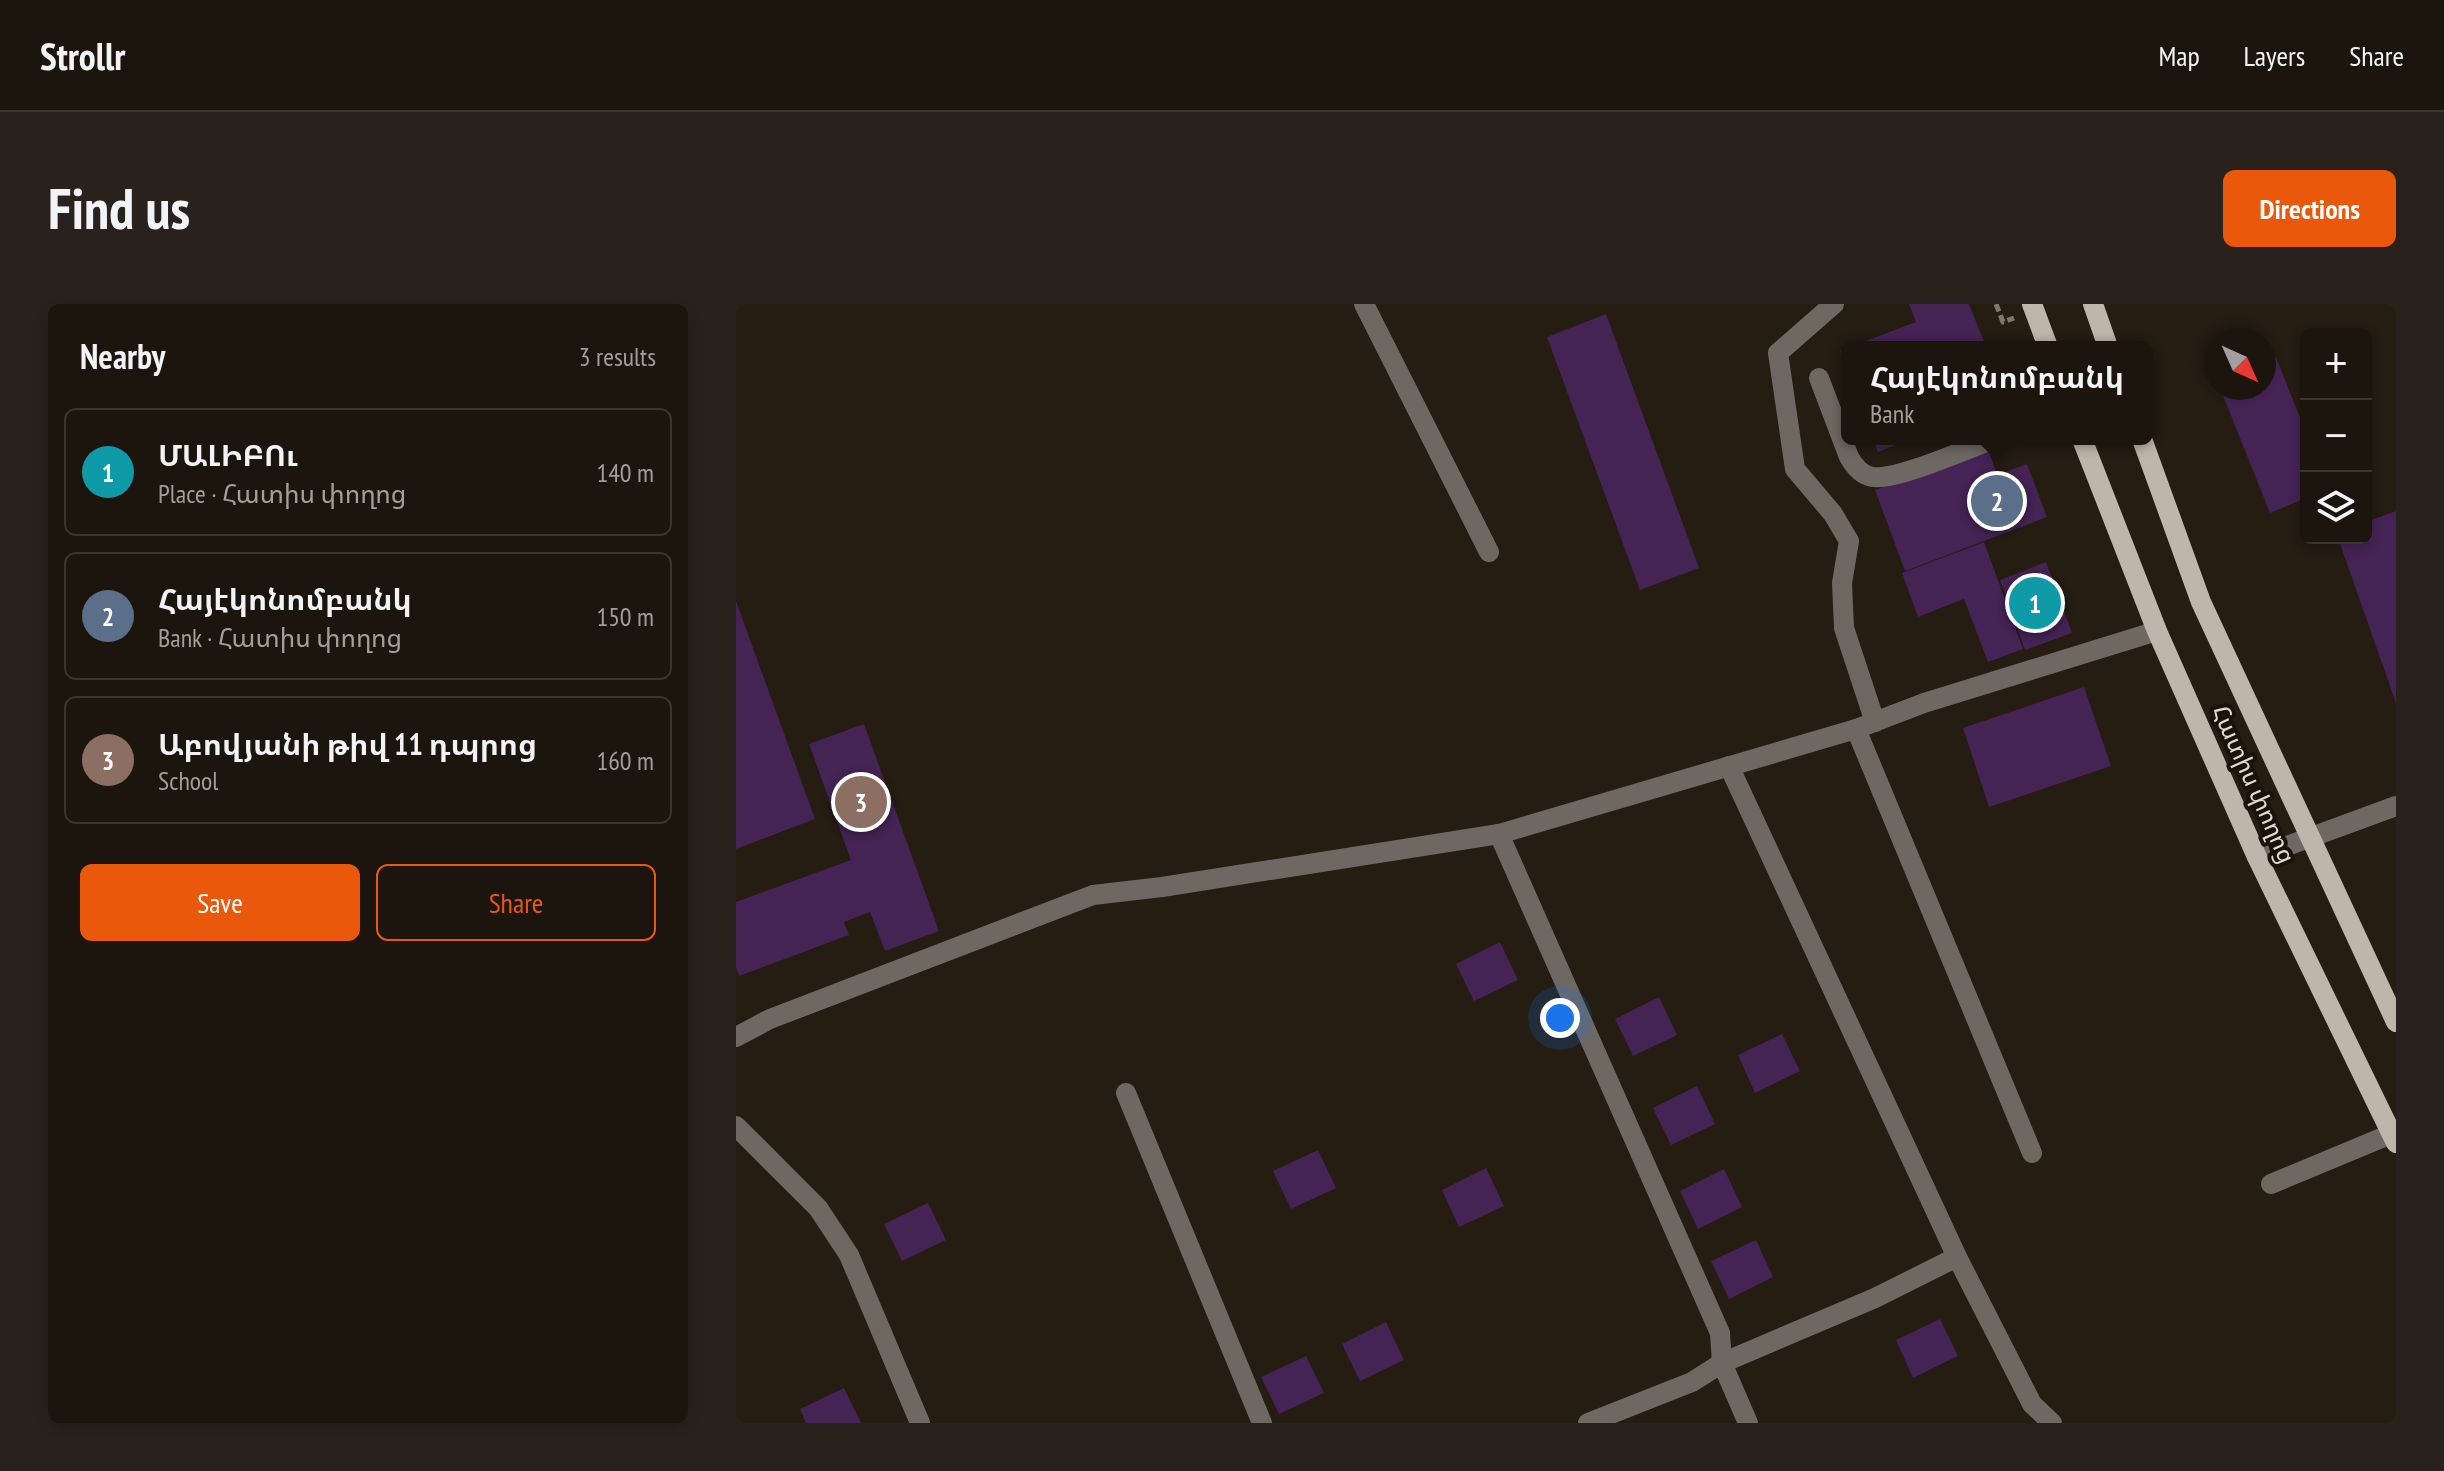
<!DOCTYPE html>
<meta charset="utf-8">
<style>
body{margin:0;font-family:"PT Sans Narrow","Noto Sans Armenian",sans-serif;background:#29221c;color:#f1f3f6}
.controls{position:absolute;right:24px;top:24px;display:grid;overflow:hidden;border-radius:12px;box-shadow:0 4px 12px #0003}
.controls button{width:72px;height:72px;display:grid;place-items:center;padding:0;border:0;border-bottom:2px solid #3a342e;background:#1c150e;color:#f1f3f6;font:40px sans-serif}
.compass{position:absolute;left:1468px;top:24px;width:72px;height:72px;border-radius:50%;background:#1c150e;box-shadow:0 4px 12px #0003;rotate:135deg}
.you{position:absolute;left:824px;top:714px;width:28px;height:28px;margin:-20px;border:6px solid #fff;border-radius:50%;background:#1a73e8;box-shadow:0 0 0 12px #1a73e833}
.badge{display:grid;place-items:center;width:52px;height:52px;border-radius:50%;background:#ea580c;color:#fff;font-size:26px;font-weight:700}
.pin{position:absolute;translate:-50% -50%;border:4px solid #fff;box-shadow:0 2px 8px #0006}
.popup{position:absolute;left:1105px;top:37px;width:312px;height:104px;box-sizing:border-box;display:grid;place-content:center;border-radius:12px;background:#1c150e;filter:drop-shadow(0 2px 6px #0005);font-size:26px;white-space:nowrap;color:#a09f9e}
.popup b{font-size:30px;color:#f1f3f6}
.popup::after{content:'';position:absolute;left:50%;top:100%;margin-left:-16px;border:16px solid transparent;border-top-color:#1c150e}
.list{margin:0;padding:0;list-style:none}
h2{display:flex;justify-content:space-between;align-items:center;height:104px;margin:0;padding:0 32px;font-size:34px}
h2 small{font-size:26px;font-weight:400;color:#a09f9e}
.list li{display:grid;grid-template-columns:52px 1fr auto;gap:24px;align-items:center;box-sizing:border-box;height:128px;margin:0 16px 16px;padding:0 16px;border:2px solid #3a342e;border-radius:12px}
.list b{display:block;font-size:30px;white-space:nowrap}
.list p{margin:0;font-size:26px;white-space:nowrap;color:#a09f9e}
.list em{font-size:26px;font-style:normal;color:#a09f9e}
.actions{display:flex;gap:16px;padding:24px 32px}
.actions a{flex:1;padding:18px 0;border:2px solid #ea580c;border-radius:12px;text-align:center;font-size:28px;color:#ea580c}
.actions .main{background:#ea580c;color:#fff}
.icon{flex:none;width:44px;height:44px;fill:none;stroke:currentColor;stroke-width:2;stroke-linecap:round;stroke-linejoin:round}
.map{position:relative;flex:none;width:1660px;height:1119px;overflow:hidden;border-radius:12px}
header{display:flex;align-items:center;gap:48px;box-sizing:border-box;height:112px;padding:0 40px;background:#1c150e;border-bottom:2px solid #3a342e}
header strong{font-size:38px}
nav{display:flex;gap:44px;margin-inline-start:auto;font-size:28px}
.intro{display:flex;align-items:center;justify-content:space-between;box-sizing:border-box;height:192px;padding:0 48px}
h1{margin:0;font-size:56px}
.button{padding:20px 36px;border-radius:12px;background:#ea580c;color:#fff;font-size:28px;font-weight:700}
main{display:flex;gap:48px;padding:0 48px}
aside{flex:1;background:#1c150e;border-radius:12px;box-shadow:0 4px 12px #0003}
.map>svg:first-child{display:block}
.building{fill:#452355}
.lines{fill:none;stroke-linecap:round;stroke-linejoin:round}
.path{stroke:#7f776f;stroke-width:5;stroke-dasharray:8 4;stroke-linecap:butt}
.minor{stroke:#6e6863;stroke-width:20}
.major{stroke:#c0b5ab;stroke-width:20}
.labels{text-anchor:middle;dominant-baseline:central;stroke-width:8;stroke-linejoin:round;paint-order:stroke}
.street-label{font-size:24px;fill:#e2dcd5;stroke:#1b1309}
</style>
<header>
<strong>Strollr</strong>
<nav><a>Map</a><a>Layers</a><a>Share</a></nav>
</header>
<div class="intro"><h1>Find us</h1><a class="button">Directions</a></div>
<main>
<aside>
<h2>Nearby<small>3 results</small></h2>
<ul class="list">
<li><span class="badge" style="background:#0f9aa8">1</span><div><b>ՄԱԼԻԲՈւ</b><p>Place · Հատիս փողոց</p></div><em>140 m</em></li>
<li><span class="badge" style="background:#5c6f8a">2</span><div><b>Հայէկոնոմբանկ</b><p>Bank · Հատիս փողոց</p></div><em>150 m</em></li>
<li><span class="badge" style="background:#8d6e63">3</span><div><b>Աբովյանի թիվ 11 դպրոց</b><p>School</p></div><em>160 m</em></li>
</ul>
<div class="actions"><a class="main">Save</a><a>Share</a></div>
</aside>
<div class="map">
<svg width="1660" height="1119" viewBox="0 0 1660 1119">
<rect width="100%" height="100%" fill="#251c12"/>
<g class="building">
<polygon points="1173,0 1233,0 1250,43 1114,43 1180,18"/>
<polygon points="870,10 963,264 904,286 811,33"/>
<polygon points="1111,44 1111,65 1104,47"/>
<polygon points="1540,53 1570,129 1570,194 1534,209 1484,84 1528,84 1528,58"/>
<polygon points="1137,135 1174,135 1142,148"/>
<polygon points="1252,144 1261,171 1291,160 1311,213 1169,267 1139,186"/>
<polygon points="1660,207 1660,399 1602,234 1630,234 1630,218"/>
<polygon points="1248,238 1287,345 1252,358 1228,295 1182,313 1166,269"/>
<polygon points="1310,258 1336,329 1289,346 1264,276"/>
<polygon points="0,297 79,515 0,545"/>
<polygon points="1348,383 1375,462 1253,503 1227,424"/>
<polygon points="128,420 203,627 149,647 134,608 108,618 113,631 3,672 0,663 0,598 115,556 73,440"/>
<polygon points="764,638 782,676 738,697 720,660"/>
<polygon points="923,693 941,731 897,752 879,715"/>
<polygon points="1046,730 1064,767 1019,789 1002,751"/>
<polygon points="961,782 979,820 935,841 917,804"/>
<polygon points="582,846 600,884 555,905 537,867"/>
<polygon points="750,864 768,902 723,923 706,886"/>
<polygon points="988,865 1006,903 962,925 944,887"/>
<polygon points="192,899 210,936 166,957 148,920"/>
<polygon points="1020,936 1037,973 993,995 975,957"/>
<polygon points="1204,1015 1222,1052 1177,1074 1160,1036"/>
<polygon points="650,1018 668,1056 624,1077 606,1040"/>
<polygon points="570,1052 588,1089 543,1110 525,1073"/>
<polygon points="108,1084 125,1119 70,1119 64,1105"/>
</g>
<g class="lines">
<polyline class="path" points="1260,0 1267,18 1278,14"/>
<g class="minor">
<polyline points="628,0 753,248"/>
<polyline points="1098,0 1042,49 1059,165 1097,210 1113,237 1106,279 1108,324 1139,418"/>
<path d="M1083,74L1113,153C1118,162 1126,171 1136,173C1160,177 1233,144 1258,135"/>
<polyline points="1120,425 1296,849"/>
<polyline points="993,462 1221,953"/>
<polyline points="763,530 984,1029 986,1059 1012,1119"/>
<polyline points="1521,553 1660,502"/>
<polyline points="0,733 34,715 357,591 426,583 763,530 1120,425 1188,399 1421,327"/>
<polyline points="390,789 526,1119"/>
<polyline points="0,822 82,904 113,951 184,1119"/>
<polyline points="1535,880 1655,830"/>
<polyline points="852,1119 956,1078 986,1059 1139,994 1221,953 1296,1100 1316,1119"/>
</g>
<g class="major">
<polyline points="1296,0 1312,43"/>
<polyline points="1357,0 1372,43"/>
<polyline points="1346,135 1421,327 1521,553 1660,839"/>
<polyline points="1406,135 1465,298 1660,718"/>
</g>
</g>
<g class="labels">
<g class="street-label">
<text transform="translate(1518 480) rotate(66)">Հատիս փողոց</text>
</g>
</g>
</svg>
<div class="controls">
<button>+</button>
<button>−</button>
<button><svg class="icon" aria-label="layers" viewBox="0 0 24 24"><path d="M12 4l9 5-9 5-9-5zM3 14l9 5 9-5"/></svg></button>
</div>
<svg class="compass" viewBox="-18 -18 36 36"><path d="M0-13l5 13h-10z" fill="#e53935"/><path d="M0 13l5-13h-10z" fill="#a09f9e"/></svg>
<div class="you"></div>
<div class="pin badge" style="left:1299px;top:299px;background:#0f9aa8">1</div>
<div class="pin badge" style="left:1261px;top:197px;background:#5c6f8a">2</div>
<div class="popup"><b>Հայէկոնոմբանկ</b>Bank</div>
<div class="pin badge" style="left:125px;top:498px;background:#8d6e63">3</div>
</div>
</main>
